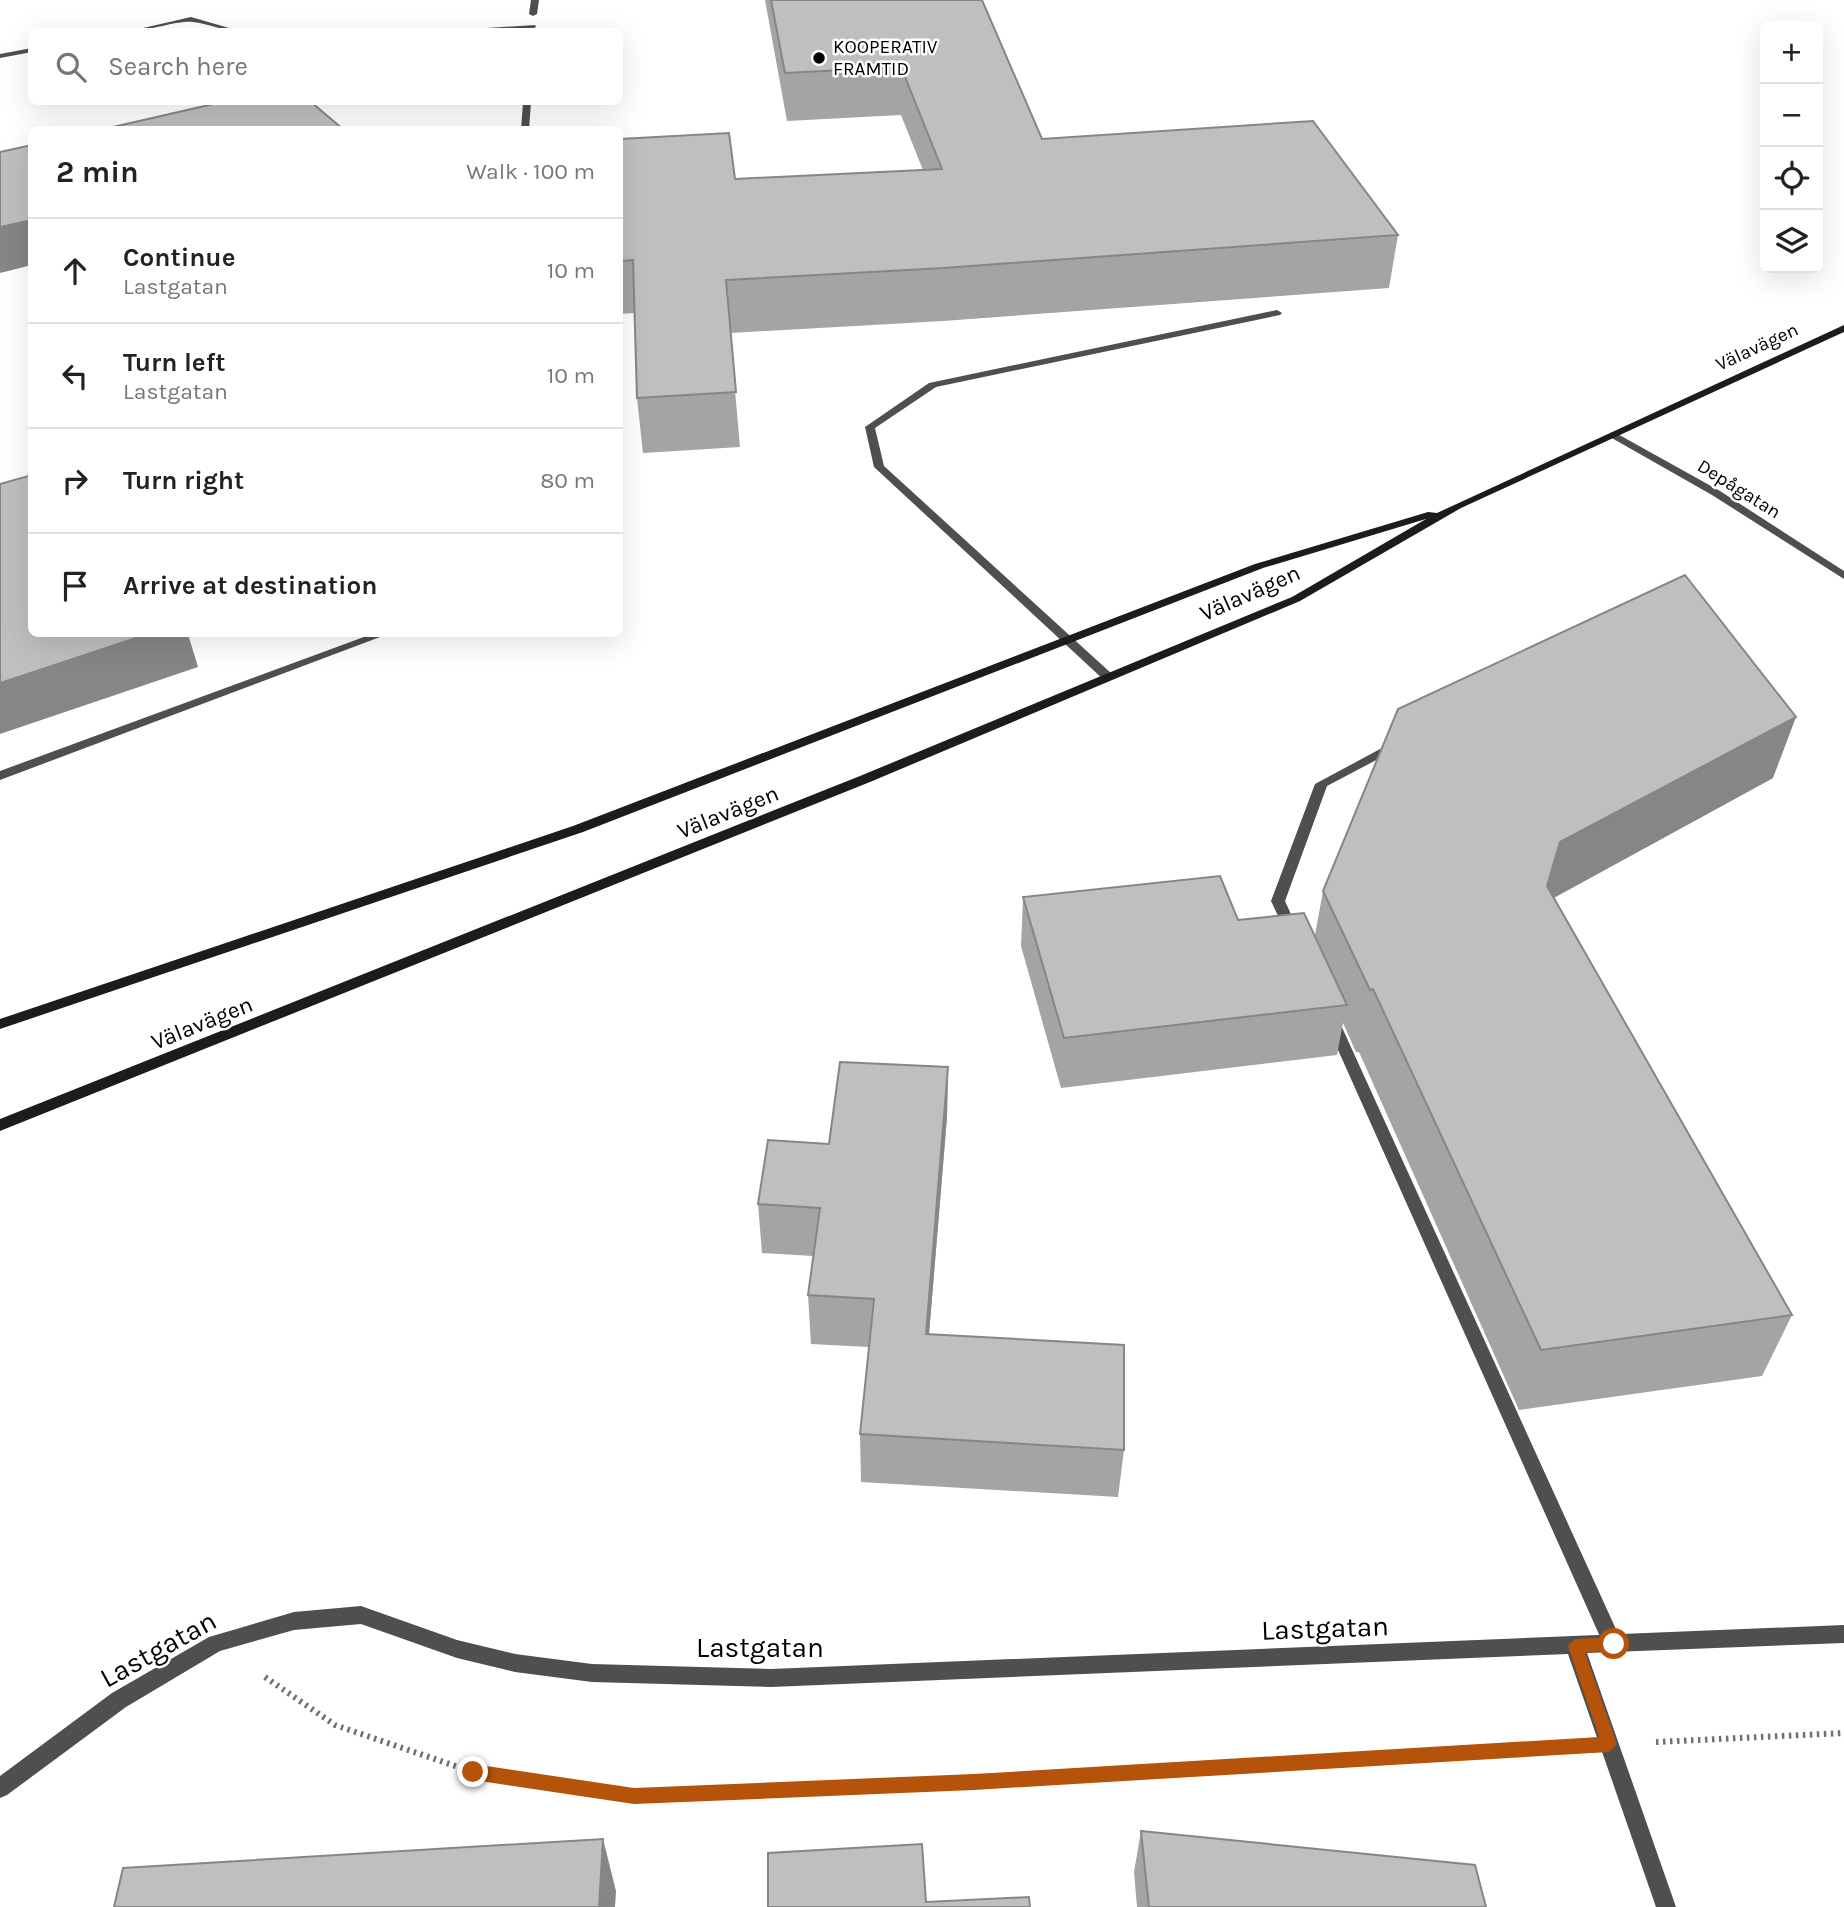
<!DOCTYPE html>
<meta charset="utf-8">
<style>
body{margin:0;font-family:Karla,sans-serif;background:#f2f2f2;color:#222}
.controls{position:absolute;right:21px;top:21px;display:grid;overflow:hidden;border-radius:10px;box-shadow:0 7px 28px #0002}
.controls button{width:63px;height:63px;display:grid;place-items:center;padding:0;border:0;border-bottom:2px solid #e0e0e0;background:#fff;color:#222;font:35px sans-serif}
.stop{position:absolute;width:21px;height:21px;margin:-16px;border:5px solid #b45309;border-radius:50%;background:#fff}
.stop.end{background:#b45309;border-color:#fff;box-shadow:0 2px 7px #0008}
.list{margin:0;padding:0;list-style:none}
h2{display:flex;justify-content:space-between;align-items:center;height:91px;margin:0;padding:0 28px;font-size:30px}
h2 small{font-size:23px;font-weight:400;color:#767676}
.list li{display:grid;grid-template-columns:46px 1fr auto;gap:21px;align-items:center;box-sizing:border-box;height:105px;padding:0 28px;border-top:2px solid #e0e0e0}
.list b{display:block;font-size:26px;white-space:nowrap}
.list p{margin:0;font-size:23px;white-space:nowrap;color:#767676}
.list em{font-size:23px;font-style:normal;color:#767676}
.icon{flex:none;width:38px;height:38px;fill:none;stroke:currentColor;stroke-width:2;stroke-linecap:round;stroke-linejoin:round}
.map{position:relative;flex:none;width:1844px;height:1907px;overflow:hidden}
.search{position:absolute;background:#fff;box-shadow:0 7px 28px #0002;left:28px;top:28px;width:595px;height:77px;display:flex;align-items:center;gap:18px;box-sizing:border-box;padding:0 24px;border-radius:10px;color:#767676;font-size:26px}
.panel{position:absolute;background:#fff;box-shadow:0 7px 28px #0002;left:28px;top:126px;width:595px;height:511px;border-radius:10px}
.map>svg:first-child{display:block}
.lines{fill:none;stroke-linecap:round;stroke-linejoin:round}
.path{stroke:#717171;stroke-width:6;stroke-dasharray:2.5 4.5;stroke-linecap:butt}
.service{fill:#4f4f4f;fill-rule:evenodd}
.minor{fill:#4f4f4f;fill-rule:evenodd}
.secondary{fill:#1c1c1c;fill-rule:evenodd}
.wall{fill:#a4a4a4}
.shaded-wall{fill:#868686}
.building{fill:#bfbfbf;stroke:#868686;stroke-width:2}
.route{fill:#b45309}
.poi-dot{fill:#000;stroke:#fff;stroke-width:2.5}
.labels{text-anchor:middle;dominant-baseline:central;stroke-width:5;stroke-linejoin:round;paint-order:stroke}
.far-poi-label{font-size:19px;fill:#000;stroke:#fff;text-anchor:start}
.far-street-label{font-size:19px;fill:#000;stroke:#fff}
.street-label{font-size:23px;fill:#000;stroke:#fff}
.near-street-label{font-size:28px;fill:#000;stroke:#fff}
</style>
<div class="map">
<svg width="1844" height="1907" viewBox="0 0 1844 1907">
<rect width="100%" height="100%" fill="#fff"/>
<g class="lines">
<g class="path">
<polyline points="265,1677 335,1725 473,1772 634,1796 974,1782 1560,1747"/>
<polyline points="1656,1742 1844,1733"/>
</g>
<g class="service">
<path d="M191,17L243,32C225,32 211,24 193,22C177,20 146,32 126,32Z"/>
<polygon points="535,25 536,27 532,29 427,32"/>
<polygon points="32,48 32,52 0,58 0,54"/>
<polygon points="523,102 531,102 529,130 521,130"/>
<polygon points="1277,310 1282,313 1280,315 936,387 875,428 884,466 1112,674 1114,677 1112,680 1104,680 874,467 865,427 929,383"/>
<polygon points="372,634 388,634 0,780 0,771"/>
<polygon points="1395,741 1401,745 1399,748 1327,786 1285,901 1299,932 1292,937 1287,935 1271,901 1315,784"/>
<polygon points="1333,1018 1338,1019 1340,1023 1620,1638 1622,1644 1620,1650 1613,1653 1606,1650 1326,1023 1328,1019"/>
</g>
<g class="minor">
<polygon points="531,0 539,0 537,14 533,16 529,14"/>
<polygon points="1614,432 1720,491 1844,571 1844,579 1712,495 1610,437 1610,433"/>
<polygon points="361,1606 457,1640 515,1654 592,1664 771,1669 1844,1625 1844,1643 1587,1653 1676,1907 1656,1907 1568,1654 771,1687 592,1682 515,1672 457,1658 361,1624 294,1630 220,1651 126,1707 7,1795 0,1798 0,1776 112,1693 209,1637 294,1612"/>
</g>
<polygon class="secondary" points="1844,325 1844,332 1461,508 1300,601 870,782 0,1131 0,1119 860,776 1292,597 1426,519 1263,568 583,832 0,1029 0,1019 573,826 1255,564 1428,512 1437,513"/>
</g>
<g class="wall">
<polygon points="765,0 982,0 1042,139 1398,235 1389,288 943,321 730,333 740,447 643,453 637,398 634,313 620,314 620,139 735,179 923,170 901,115 787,121"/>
<polygon points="1773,778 1554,898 1792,1315 1762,1376 1519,1410 1359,1052 1356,1052 1343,1023 1337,1055 1061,1088 1021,946 1023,897 1238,920 1315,935 1323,891"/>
<polygon points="948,1067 947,1117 929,1334 1124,1450 1118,1497 861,1482 860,1434 869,1347 811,1344 808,1295 813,1256 762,1253 758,1204 829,1144"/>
<polygon points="1141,1831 1486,1907 1137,1907 1134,1872"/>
</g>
<g class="shaded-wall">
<polygon points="32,220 32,265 0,273 0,227"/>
<polygon points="148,634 188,634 198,667 0,734 0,683"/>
<polygon points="1796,717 1773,778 1542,904 1560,842"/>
<polygon points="948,1067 947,1117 925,1382 926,1334"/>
<polygon points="603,1839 616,1891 615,1907 599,1907"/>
</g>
<g class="building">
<polygon points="771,0 982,0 1042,139 1313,121 1398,235 944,268 726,280 736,392 637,398 633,260 620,261 620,139 729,133 735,179 942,169 901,67 785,73"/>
<polygon points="222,102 311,102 344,130 100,130"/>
<polygon points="32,145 32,220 0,227 0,152"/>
<polygon points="32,475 32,634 148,634 0,683 0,484"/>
<polygon points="1685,575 1796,717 1560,842 1547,886 1792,1315 1541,1350 1373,989 1370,990 1323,891 1398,709"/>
<polygon points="1220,876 1238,920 1304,913 1347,1005 1064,1038 1023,897"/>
<polygon points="840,1062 948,1067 926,1334 1124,1345 1124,1450 860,1434 874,1299 808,1295 820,1208 758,1204 768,1140 829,1144"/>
<polygon points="1141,1831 1475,1865 1486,1907 1149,1907"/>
<polygon points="603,1839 599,1907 114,1907 123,1868"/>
<polygon points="922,1844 926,1902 1029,1897 1030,1907 768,1907 768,1853"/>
</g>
<polygon class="route" points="1614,1637 1621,1644 1619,1649 1585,1653 1617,1744 1609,1752 974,1790 634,1804 473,1780 465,1772 473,1764 634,1788 974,1774 1599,1737 1568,1646 1575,1639"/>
<circle class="poi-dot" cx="819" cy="58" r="7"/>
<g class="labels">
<g class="far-poi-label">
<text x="833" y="47">KOOPERATIV<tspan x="833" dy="22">FRAMTID</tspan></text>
</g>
<g class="far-street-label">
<text transform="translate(1757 347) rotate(-25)">Välavägen</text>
<text transform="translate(1739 489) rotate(32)">Depågatan</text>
</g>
<g class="street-label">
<text transform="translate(1250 593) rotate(-24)">Välavägen</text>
<text transform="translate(728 812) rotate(-22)">Välavägen</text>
<text transform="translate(202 1023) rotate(-22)">Välavägen</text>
</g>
<g class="near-street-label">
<text transform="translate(1325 1628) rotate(-2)">Lastgatan</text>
<text x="760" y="1647">Lastgatan</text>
<text transform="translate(158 1649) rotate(-29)">Lastgatan</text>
</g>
</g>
</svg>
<div class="controls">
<button>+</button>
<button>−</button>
<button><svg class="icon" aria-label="locate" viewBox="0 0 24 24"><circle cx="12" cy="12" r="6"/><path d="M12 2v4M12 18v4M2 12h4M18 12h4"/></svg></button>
<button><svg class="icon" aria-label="layers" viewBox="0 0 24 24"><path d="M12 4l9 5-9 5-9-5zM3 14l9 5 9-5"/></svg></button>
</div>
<div class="stop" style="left:1614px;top:1644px"></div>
<div class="stop end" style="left:473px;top:1772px"></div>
<div class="search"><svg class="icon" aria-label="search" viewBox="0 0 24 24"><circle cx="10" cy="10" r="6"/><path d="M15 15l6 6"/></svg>Search here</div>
<section class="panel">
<h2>2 min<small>Walk · 100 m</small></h2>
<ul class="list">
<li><svg class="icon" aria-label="ahead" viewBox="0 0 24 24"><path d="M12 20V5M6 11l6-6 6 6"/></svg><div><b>Continue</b><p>Lastgatan</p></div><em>10 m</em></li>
<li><svg class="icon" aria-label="left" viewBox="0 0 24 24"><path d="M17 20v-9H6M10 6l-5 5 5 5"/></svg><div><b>Turn left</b><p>Lastgatan</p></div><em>10 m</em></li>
<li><svg class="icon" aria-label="right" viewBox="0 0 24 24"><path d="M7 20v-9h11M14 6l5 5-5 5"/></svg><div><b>Turn right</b></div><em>80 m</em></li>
<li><svg class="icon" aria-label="arrive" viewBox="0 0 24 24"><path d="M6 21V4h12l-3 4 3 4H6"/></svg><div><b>Arrive at destination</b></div></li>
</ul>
</section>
</div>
